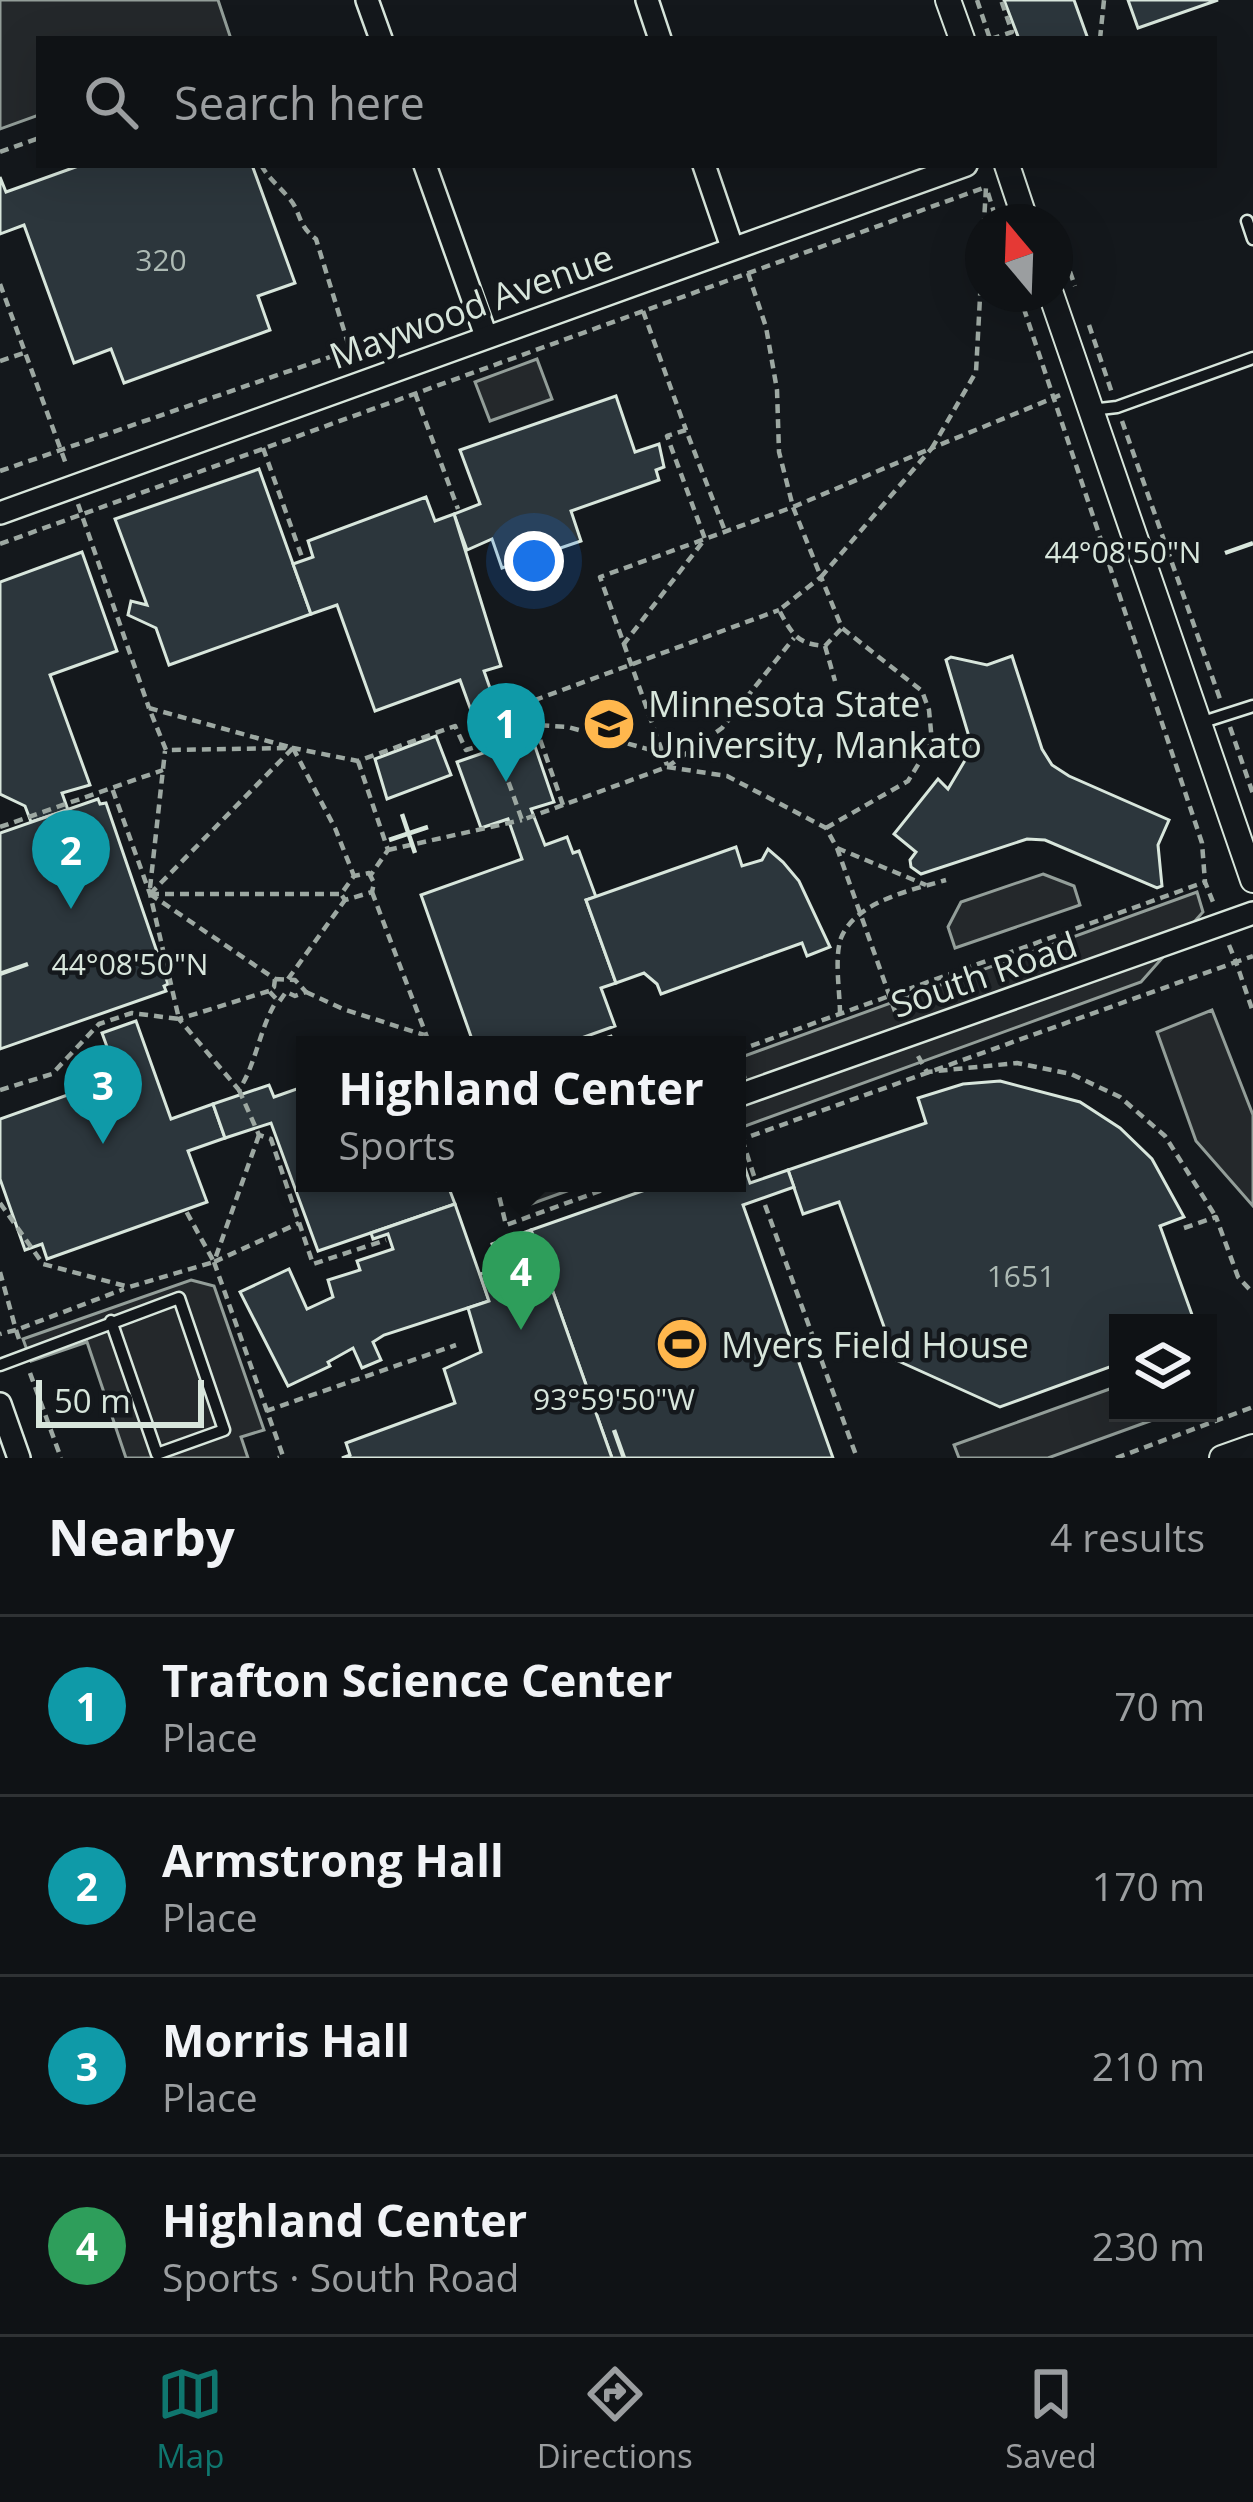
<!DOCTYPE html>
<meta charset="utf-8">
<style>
body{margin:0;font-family:"Open Sans",sans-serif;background:#1d2022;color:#f1f3f6}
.controls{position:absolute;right:36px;bottom:36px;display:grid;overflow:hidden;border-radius:0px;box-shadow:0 12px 48px #0002}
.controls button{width:108px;height:108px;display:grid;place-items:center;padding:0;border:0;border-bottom:3px solid #2f3234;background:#0f1215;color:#f1f3f6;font:60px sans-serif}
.compass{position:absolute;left:965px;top:204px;width:108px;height:108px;border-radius:50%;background:#0f1215;box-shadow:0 12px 48px #0002;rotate:341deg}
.scale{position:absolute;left:36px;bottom:30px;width:168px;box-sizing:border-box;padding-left:12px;border:6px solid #d8e6dc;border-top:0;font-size:33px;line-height:42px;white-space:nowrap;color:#d8e6dc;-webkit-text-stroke:9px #14181c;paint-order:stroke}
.you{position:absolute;left:534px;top:561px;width:42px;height:42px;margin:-30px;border:9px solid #fff;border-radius:50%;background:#1a73e8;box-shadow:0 0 0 18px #1a73e833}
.badge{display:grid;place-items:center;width:78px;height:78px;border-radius:50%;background:#0f766e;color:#fff;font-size:39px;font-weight:700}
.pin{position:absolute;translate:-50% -99px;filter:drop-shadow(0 3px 6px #0008)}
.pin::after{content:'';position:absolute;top:63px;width:42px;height:36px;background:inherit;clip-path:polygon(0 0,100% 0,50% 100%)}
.popup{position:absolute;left:296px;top:1036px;width:450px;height:156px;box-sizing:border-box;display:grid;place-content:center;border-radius:0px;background:#0f1215;filter:drop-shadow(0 3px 9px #0005);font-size:39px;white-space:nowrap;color:#9b9ea0}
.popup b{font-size:45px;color:#f1f3f6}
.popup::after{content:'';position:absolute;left:50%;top:100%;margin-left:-24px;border:24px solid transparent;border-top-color:#0f1215}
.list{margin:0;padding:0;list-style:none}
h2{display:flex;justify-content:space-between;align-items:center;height:156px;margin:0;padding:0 48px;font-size:51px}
h2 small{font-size:39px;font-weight:400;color:#9b9ea0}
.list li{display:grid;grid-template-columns:78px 1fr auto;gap:36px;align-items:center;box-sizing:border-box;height:180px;padding:0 48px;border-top:3px solid #2f3234}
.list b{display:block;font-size:45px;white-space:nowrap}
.list p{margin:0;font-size:39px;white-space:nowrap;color:#9b9ea0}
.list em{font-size:39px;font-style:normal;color:#9b9ea0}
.icon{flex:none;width:66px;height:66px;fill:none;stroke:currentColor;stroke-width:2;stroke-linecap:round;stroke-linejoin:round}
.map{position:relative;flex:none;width:1253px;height:1458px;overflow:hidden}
.search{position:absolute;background:#0f1215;box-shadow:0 12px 48px #0002;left:36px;right:36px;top:36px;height:132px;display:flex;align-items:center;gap:30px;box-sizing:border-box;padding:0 42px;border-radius:0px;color:#9b9ea0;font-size:45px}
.sheet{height:876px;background:#0f1215}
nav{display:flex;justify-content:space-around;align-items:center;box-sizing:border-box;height:168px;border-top:3px solid #2f3234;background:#0f1215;font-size:33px;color:#9b9ea0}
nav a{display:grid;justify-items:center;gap:6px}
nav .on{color:#0f766e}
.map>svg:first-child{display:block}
.parking{fill:#24282b;stroke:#939e99;stroke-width:3}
.building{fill:#2c363c;stroke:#d8e6dc;stroke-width:3}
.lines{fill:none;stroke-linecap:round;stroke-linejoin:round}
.service-casing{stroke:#d8e6dc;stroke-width:15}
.minor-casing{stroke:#d8e6dc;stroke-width:26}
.tertiary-casing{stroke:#d8e6dc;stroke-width:28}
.path{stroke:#9da8a2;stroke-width:4.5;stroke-dasharray:9 6;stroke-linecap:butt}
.service{stroke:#14181c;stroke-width:10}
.minor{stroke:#14181c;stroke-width:21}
.tertiary{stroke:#14181c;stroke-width:24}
.ticks{fill:none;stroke:#d8e6dc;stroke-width:4.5}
.labels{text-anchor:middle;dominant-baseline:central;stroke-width:9;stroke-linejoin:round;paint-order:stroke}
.number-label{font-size:30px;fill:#adbab4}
.street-label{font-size:36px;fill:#d8e6dc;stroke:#14181c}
.poi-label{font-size:36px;fill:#d8e6dc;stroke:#14181c;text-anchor:start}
.ticks-label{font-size:30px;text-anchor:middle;fill:#d8e6dc;stroke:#14181c;stroke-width:9;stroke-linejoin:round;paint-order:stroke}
</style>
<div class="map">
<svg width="1253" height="1458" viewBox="0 0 1253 1458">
<rect width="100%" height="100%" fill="#14181c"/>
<g class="parking">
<polygon points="0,0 218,0 231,39 39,39 39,115 0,129"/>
<polygon points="537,359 552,399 490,421 475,382"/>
<polygon points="1043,874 1074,886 1080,905 955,948 948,927 961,902"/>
<polygon points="1197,892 1203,912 1141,982 737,1129 737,1081 745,1077 739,1058"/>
<polygon points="1212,1010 1253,1115 1253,1206 1196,1141 1157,1032"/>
<polygon points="524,1183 589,1183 531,1204"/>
<polygon points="191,1280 214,1286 264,1430 241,1437 248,1458 126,1458 87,1342 31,1361 23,1339"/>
<polygon points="1118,1386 1118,1413 1172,1413 1048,1458 959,1458 954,1445"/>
</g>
<g class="building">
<polygon points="1004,0 1074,0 1088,39 1019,39"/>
<polygon points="1128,0 1218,0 1138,28"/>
<polygon points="81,165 252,165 295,283 258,296 270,330 124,383 111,349 74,363 24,225 0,234 0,177 6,192"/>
<polygon points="616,396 635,452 659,444 664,467 656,470 659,480 571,511 581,541 502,568 492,539 467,550 454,514 480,504 460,450"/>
<polygon points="259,469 311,614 169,665 156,628 128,615 131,601 147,605 115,519"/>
<polygon points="426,497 435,521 454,514 501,666 484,671 506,734 528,726 554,802 531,809 545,845 567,837 573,853 579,851 596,897 586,900 616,983 601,988 615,1026 562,1045 492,1045 490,1039 474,1045 421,895 522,859 508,819 481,828 457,762 486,752 460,680 375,711 337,605 311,614 293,564 313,557 308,541"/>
<polygon points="82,552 117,651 50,675 90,785 62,793 68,810 31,822 25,806 0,794 0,582"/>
<polygon points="1012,656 1042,749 1052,765 1069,776 1169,820 1158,845 1162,886 1157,888 1045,840 1027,839 921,874 911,867 910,860 916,852 894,834 938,779 948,789 967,757 970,740 946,660 951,657 987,665"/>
<polygon points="436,736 451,775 387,799 375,759"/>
<polygon points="98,799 100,804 106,803 168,984 164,986 166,991 0,1049 0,833"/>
<polygon points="736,847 742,866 762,860 768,849 783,862 799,881 830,947 807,956 802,943 661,994 657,984 644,973 616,983 586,900"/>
<polygon points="136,1021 171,1119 213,1104 225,1138 188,1151 207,1202 47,1259 42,1244 25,1250 0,1179 0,1119 118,1077 102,1033"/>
<polygon points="611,1036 615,1045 584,1045"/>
<polygon points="1000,1081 1080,1102 1120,1128 1152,1159 1184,1217 1160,1226 1195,1323 1118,1323 1118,1364 1000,1407 896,1360 839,1202 803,1214 788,1170 926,1123 918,1098 963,1084"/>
<polygon points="269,1085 274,1097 305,1086 305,1183 447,1183 455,1204 318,1251 271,1123 225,1138 213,1104"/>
<polygon points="741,1156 750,1183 788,1170 794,1187 743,1205 833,1458 612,1458 531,1230 665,1183 737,1183 737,1158"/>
<polygon points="455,1204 489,1301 384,1335 373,1342 381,1360 362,1368 353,1348 328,1362 330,1366 288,1386 240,1292 289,1269 307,1309 333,1297 328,1280 360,1270 357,1261 393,1249 388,1234 373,1239 371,1233"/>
<polygon points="531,1230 612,1458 342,1458 350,1455 346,1443 455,1403 444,1369 481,1352 468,1308 489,1301 480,1274 500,1268 492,1244"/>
</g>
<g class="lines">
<g class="service-casing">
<g id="service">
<polyline points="1247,221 1253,239"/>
<polyline points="1091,410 1117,407 1253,358"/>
<polyline points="1200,723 1253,706"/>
<polyline points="0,1365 179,1298 224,1430 157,1454 111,1321"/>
</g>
</g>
<g class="minor-casing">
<g id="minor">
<polyline points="367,0 381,39"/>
<polyline points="647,0 660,39"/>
<polyline points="425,165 486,336"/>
<polyline points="704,165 732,247"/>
<polyline points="0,513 966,165"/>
<polyline points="737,1096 1253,913"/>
<polyline points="0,1404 19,1458"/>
</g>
</g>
<g class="tertiary-casing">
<g id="tertiary">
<polyline points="948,0 962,39"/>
<polyline points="1007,165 1026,222"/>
<polyline points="1051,294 1253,880"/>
<polyline points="1222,1458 1253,1447"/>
</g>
</g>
<g class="path">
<polyline points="977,0 990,39"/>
<polyline points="991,39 1012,32 1001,0"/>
<polyline points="1100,39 1104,0"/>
<polyline points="0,152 39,138"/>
<path d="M261,165C269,179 278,185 288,197C302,212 296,224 316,239L350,350"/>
<polyline points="988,193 997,222"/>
<polyline points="1055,229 1075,286"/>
<polyline points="748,273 766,327 777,390 779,452 793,507 932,448 976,372 983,241"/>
<polyline points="0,284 66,464"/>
<polyline points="1019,294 1202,843 1205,882 1215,907"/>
<polyline points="643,311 686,430"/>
<polyline points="1089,325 1112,393"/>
<polyline points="0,361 24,353"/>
<polyline points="415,393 458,509"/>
<polyline points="1122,421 1220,699"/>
<polyline points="263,448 303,560"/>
<polyline points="0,471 350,350 359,361"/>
<polyline points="78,504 149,708"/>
<polyline points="0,544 986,187 984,222"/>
<polyline points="623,645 705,539 667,436 686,430 725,531"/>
<polyline points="825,646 835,681"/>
<polyline points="1230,727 1253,794"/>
<polyline points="494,741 535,725 527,703 779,610"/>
<polyline points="293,748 335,828 354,876"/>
<polyline points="358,761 388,850 370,876"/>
<polyline points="667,765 600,577 793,507 821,577 932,448 1063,394"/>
<polyline points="667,767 727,776 826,828 837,848 896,1014"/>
<polyline points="563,805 535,725 568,727 662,753"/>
<polyline points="0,827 163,770"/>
<path d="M826,828L908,781L932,742L929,710L922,691L842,628L821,577L779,610C792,634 797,644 825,646L842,628"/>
<polyline points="837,848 926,885"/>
<polyline points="388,850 522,820"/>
<polygon points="369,873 374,883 372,892 345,900 341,894 354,876"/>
<polyline points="150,888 165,751"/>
<polyline points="372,892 430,1045"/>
<polyline points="150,894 293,748 149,708 166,750 293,748 358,761 455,726 466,750 494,741 522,820 667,767 722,728 794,638"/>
<polyline points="150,894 341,894"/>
<polyline points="150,894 275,979"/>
<polyline points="1229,945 1236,962 1253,956"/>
<polygon points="275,979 295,980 306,992 295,996 286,992 279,1002 269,991 274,987"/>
<polyline points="288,979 345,900"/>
<path d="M269,991L179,1019L239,1090C257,1062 259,1029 277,1000"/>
<polyline points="306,992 343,1009 424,1035"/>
<path d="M840,1014C840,992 834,958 841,938C856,901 912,890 946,880"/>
<polyline points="737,1051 1205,882"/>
<polyline points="918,1056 927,1072 1017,1063 1071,1074 1120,1097 1165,1136 1216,1217"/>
<polyline points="0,1090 52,1074 99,1024 132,1013 179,1019 150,894 112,788"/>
<polyline points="239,1090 259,1135 271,1139 313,1264 386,1240"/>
<polyline points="259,1135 214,1262 299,1223"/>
<polyline points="742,1139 754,1176"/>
<polyline points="737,1141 1236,962 1253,1012"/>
<polyline points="496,1183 506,1225 622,1183"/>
<polyline points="0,1203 43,1264 129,1287 214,1262 186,1211"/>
<polyline points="765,1205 857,1458"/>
<polyline points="1184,1228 1216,1217 1238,1277 1253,1293"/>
<polyline points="214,1262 283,1456 278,1458"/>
<polyline points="0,1272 16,1330 0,1334"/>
<polyline points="19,1339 16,1330 124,1289"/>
<polyline points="30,1373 61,1458"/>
<polyline points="266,1411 456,1345"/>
<polyline points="1116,1458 1253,1407"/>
</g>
<use href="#service" class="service"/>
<use href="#minor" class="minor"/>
<use href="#tertiary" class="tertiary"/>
</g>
<path class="ticks" d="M1225,553L1253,543M402,814L415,853M389,840L428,827M0,974L28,964M614,1430L624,1458"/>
<defs>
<g id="university-disc" transform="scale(2.7)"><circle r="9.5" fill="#ffb74d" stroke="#14181c"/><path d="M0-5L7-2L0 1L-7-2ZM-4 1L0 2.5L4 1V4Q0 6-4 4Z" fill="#111"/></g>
<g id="stadium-disc" transform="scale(2.7)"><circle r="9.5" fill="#ffb74d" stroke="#14181c"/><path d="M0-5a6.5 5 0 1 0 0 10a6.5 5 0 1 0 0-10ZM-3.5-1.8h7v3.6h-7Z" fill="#111"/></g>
</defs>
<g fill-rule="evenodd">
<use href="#university-disc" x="609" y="724"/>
<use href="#stadium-disc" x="682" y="1344"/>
</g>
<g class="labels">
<g class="number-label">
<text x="161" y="259">320</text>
<text x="1021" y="1275">1651</text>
</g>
<g class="street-label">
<text transform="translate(471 306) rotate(-20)">Maywood Avenue</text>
<text transform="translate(984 974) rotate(-19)">South Road</text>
</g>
<g class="poi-label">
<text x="648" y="703">Minnesota State<tspan x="648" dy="41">University, Mankato</tspan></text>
<text x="721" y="1344">Myers Field House</text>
</g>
</g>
<g class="ticks-label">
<text x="1123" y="563">44°08'50"N</text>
<text x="130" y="975">44°08'50"N</text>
<text x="614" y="1410">93°59'50"W</text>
</g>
</svg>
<div class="controls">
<button><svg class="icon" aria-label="layers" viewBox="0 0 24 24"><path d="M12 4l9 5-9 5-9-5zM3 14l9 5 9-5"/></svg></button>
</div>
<svg class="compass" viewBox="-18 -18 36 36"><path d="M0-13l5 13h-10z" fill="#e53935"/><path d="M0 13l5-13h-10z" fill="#9b9ea0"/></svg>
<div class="scale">50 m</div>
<div class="you"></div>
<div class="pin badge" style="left:506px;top:782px;background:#0f9aa8">1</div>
<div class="pin badge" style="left:71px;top:909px;background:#0f9aa8">2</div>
<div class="pin badge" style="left:103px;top:1144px;background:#0f9aa8">3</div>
<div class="pin badge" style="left:521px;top:1330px;background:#2e9e5b">4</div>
<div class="popup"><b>Highland Center</b>Sports</div>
<div class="search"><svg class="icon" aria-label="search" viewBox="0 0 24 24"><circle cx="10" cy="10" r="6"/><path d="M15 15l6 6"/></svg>Search here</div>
</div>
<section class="sheet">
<h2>Nearby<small>4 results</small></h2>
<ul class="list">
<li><span class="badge" style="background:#0f9aa8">1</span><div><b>Trafton Science Center</b><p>Place</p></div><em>70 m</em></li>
<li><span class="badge" style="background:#0f9aa8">2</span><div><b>Armstrong Hall</b><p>Place</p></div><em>170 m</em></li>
<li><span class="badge" style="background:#0f9aa8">3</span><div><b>Morris Hall</b><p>Place</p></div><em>210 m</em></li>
<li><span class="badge" style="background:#2e9e5b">4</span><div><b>Highland Center</b><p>Sports · South Road</p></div><em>230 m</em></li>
</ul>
</section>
<nav>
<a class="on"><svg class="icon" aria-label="map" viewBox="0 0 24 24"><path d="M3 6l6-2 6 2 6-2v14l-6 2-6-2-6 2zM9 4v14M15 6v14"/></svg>Map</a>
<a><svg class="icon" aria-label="directions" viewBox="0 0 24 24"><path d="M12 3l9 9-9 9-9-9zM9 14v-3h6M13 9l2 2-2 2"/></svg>Directions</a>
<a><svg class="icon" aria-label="saved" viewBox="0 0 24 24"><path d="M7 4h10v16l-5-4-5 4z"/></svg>Saved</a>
</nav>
